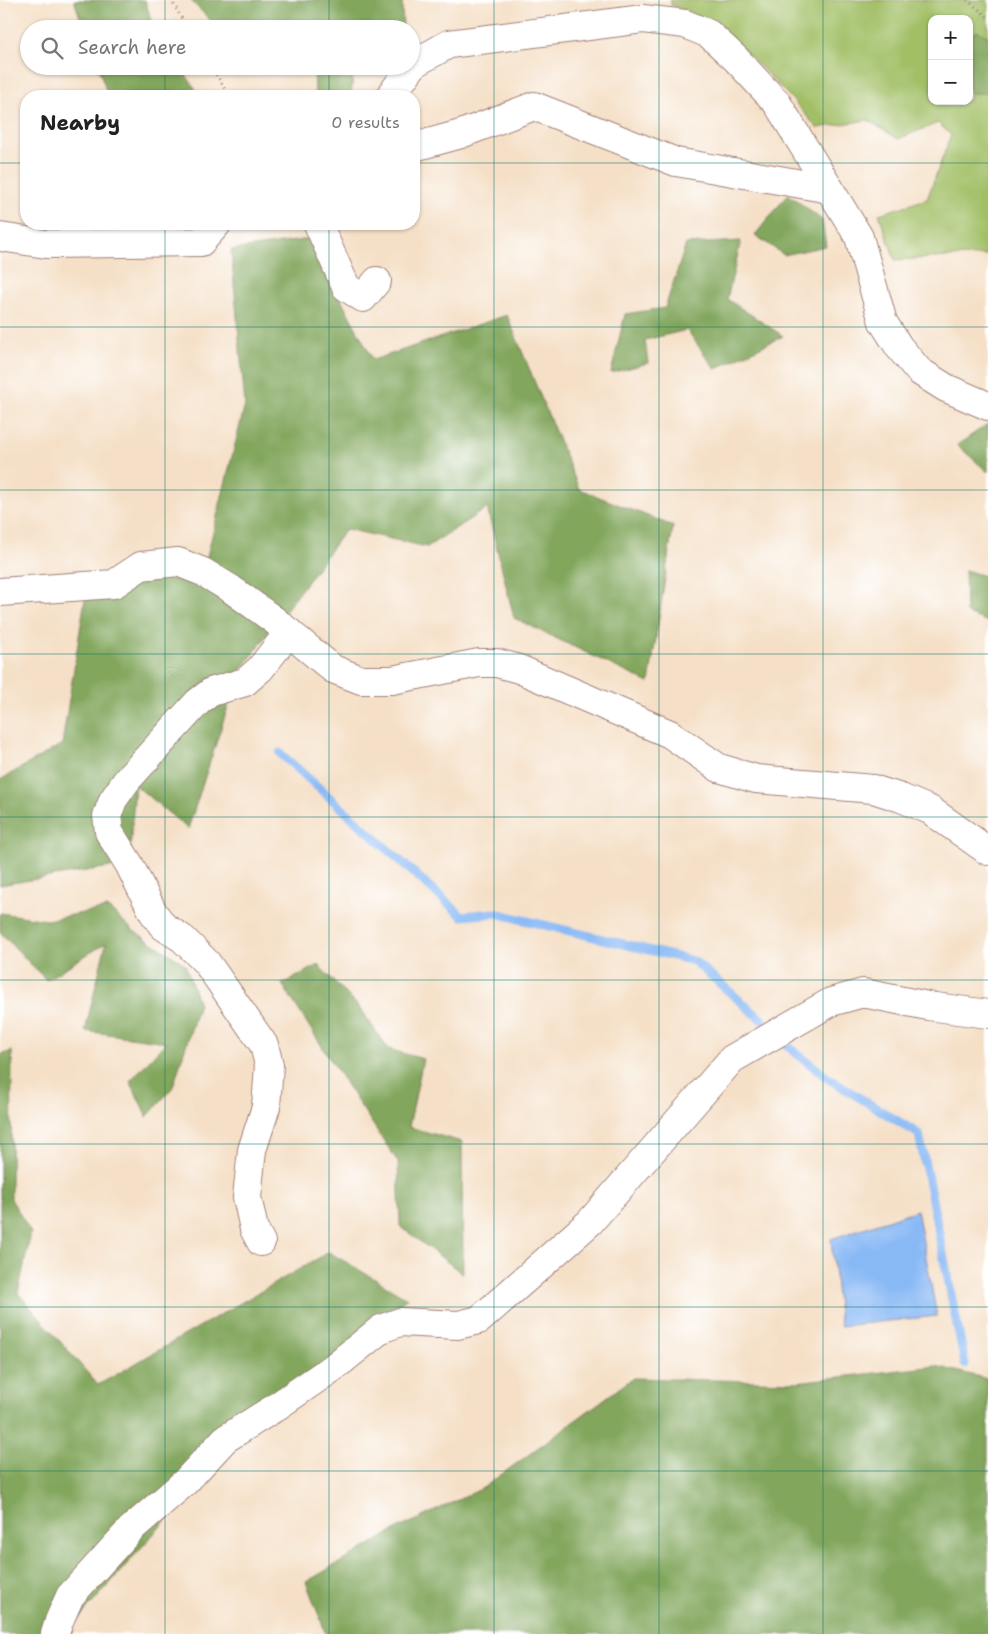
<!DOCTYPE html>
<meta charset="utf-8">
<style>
body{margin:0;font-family:"Shantell Sans",sans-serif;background:#f2f2f2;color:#222}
.controls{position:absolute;right:15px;top:15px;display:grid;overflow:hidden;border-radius:10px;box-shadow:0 1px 4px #0004}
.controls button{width:45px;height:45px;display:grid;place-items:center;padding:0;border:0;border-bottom:1px solid #e0e0e0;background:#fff;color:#222;font:25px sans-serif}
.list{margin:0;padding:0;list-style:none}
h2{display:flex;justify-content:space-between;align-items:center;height:65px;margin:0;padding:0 20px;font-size:21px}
h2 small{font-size:16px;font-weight:400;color:#767676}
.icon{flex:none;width:28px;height:28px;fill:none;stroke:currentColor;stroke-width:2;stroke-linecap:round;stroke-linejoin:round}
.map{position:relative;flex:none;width:988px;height:1634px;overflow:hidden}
.search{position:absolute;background:#fff;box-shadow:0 1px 4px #0004;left:20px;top:20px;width:400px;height:55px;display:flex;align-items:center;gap:12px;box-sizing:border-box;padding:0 18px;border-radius:28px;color:#767676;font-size:19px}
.panel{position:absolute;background:#fff;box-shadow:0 1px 4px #0004;left:20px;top:90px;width:400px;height:140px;border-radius:20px}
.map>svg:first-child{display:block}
.green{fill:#a2bf66;stroke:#766f48;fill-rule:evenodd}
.forest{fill:#81a65b;stroke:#666243}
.water{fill:#89b9f5;stroke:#6a6c90}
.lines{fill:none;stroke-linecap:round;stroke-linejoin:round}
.stream{stroke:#89b9f5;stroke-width:9}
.minor-casing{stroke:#a08079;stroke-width:30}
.path{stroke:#a08079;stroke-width:3;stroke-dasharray:1 4;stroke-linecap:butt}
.minor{stroke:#fff;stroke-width:28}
.grid{fill:none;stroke:#0f766e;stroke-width:1;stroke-opacity:0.55}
</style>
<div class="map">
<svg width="988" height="1634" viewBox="0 0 988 1634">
<rect width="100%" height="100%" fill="#fff"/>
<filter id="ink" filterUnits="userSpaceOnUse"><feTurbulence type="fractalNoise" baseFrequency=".02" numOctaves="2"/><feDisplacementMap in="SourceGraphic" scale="10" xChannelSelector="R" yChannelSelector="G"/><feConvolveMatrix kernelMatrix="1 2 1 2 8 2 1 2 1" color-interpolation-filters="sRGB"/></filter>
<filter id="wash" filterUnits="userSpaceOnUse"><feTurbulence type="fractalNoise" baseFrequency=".0096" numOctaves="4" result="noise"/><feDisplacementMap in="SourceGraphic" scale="20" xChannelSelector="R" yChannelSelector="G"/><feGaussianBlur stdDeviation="1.12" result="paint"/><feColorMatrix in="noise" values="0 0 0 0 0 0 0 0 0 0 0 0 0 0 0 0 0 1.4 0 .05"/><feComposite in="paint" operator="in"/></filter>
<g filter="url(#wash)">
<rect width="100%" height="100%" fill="#f5e0c7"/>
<path class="green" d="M671,0H988V255L895,260L879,214L927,199L951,135L938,123L898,139L868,120L817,128L793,100L718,24L671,5ZM932,19H969V101H932Z"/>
<g class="forest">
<polygon points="74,0 145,0 154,29 84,29"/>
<polygon points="190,0 402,0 403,29 219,29"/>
<polygon points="978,31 988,37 988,93 969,93 969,36"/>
<polygon points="98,66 180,66 200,96 108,96"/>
<polygon points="314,66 354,66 351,96 315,96"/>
<polygon points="788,194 822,220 826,246 784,255 755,235"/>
<polygon points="309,239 373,360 507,315 579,489 673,526 649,683 514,618 487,508 427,547 346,529 239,673 188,829 135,785 129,864 0,885 0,780 62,744 87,586 203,572 245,405 231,250"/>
<polygon points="741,241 727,299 783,336 715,369 687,330 645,340 648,363 611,373 625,314 665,308 686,244"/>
<polygon points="988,424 988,472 957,445"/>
<polygon points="965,570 988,577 988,622 966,613"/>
<polygon points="108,908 134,931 185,964 199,1004 173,1087 147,1117 130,1081 166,1042 85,1031 106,943 46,980 0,932 0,913 47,920"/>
<polygon points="318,965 360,1008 388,1049 423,1059 409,1127 462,1142 463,1274 400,1226 398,1162 346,1084 282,984"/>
<polygon points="12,1051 11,1199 31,1233 18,1293 98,1385 329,1252 407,1298 234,1443 65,1634 0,1634 0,1055"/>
<polygon points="936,1366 988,1379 988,1634 326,1634 306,1582 401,1527 483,1488 633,1378 796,1382"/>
</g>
<polygon class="water" points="917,1210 937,1316 840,1326 831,1239"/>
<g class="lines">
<g class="stream">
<polyline points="280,753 462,916 495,913 694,961 762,1020"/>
<polyline points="785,1044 829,1079 919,1134 965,1364"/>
</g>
</g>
</g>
<g filter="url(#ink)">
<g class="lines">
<g class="minor-casing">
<g id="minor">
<polyline points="390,96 415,63 449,44 643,19 685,24 709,34 736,59 777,103 859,237 883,322 899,347 919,371 946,388 988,406"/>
<polyline points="414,147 461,134 534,106 676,162 830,189"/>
<polyline points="318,224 346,287 363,298 377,281"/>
<polyline points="0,237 46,244 201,242 217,224"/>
<polyline points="0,592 114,584 141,566 178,562 203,572 231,589 274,620 333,669 361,680 392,680 479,663 497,663 519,669 670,734 719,768 756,779 873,789 901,798 930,810 988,851"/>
<polyline points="261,1242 254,1229 247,1197 252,1150 266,1107 269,1065 264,1045 207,963 183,939 163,926 153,912 129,864 109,832 107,816 113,800 127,780 198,702 211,692 245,682 260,669 289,632"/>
<polyline points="55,1634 59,1621 70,1596 131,1529 185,1482 225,1439 273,1409 334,1367 381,1329 400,1322 458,1325 479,1320 590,1222 732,1059 831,1002 863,993 928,1006 988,1014"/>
</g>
</g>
<g class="path">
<polyline points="171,0 188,29"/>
<polyline points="967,0 988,17"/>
<polyline points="211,66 229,96"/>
</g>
<use href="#minor" class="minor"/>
</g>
</g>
<path class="grid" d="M165,0V29M329,0V29M494,0V1634M659,0V1634M823,0V1634M165,66V96M329,66V96M0,163H26M414,163H988M165,224V1634M329,224V1634M0,327H988M0,490H988M0,654H988M0,817H988M0,980H988M0,1144H988M0,1307H988M0,1471H988"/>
</svg>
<div class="controls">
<button>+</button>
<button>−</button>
</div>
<div class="search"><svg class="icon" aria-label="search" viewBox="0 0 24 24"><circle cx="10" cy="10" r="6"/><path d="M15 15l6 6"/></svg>Search here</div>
<section class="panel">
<h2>Nearby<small>0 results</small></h2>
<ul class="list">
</ul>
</section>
</div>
